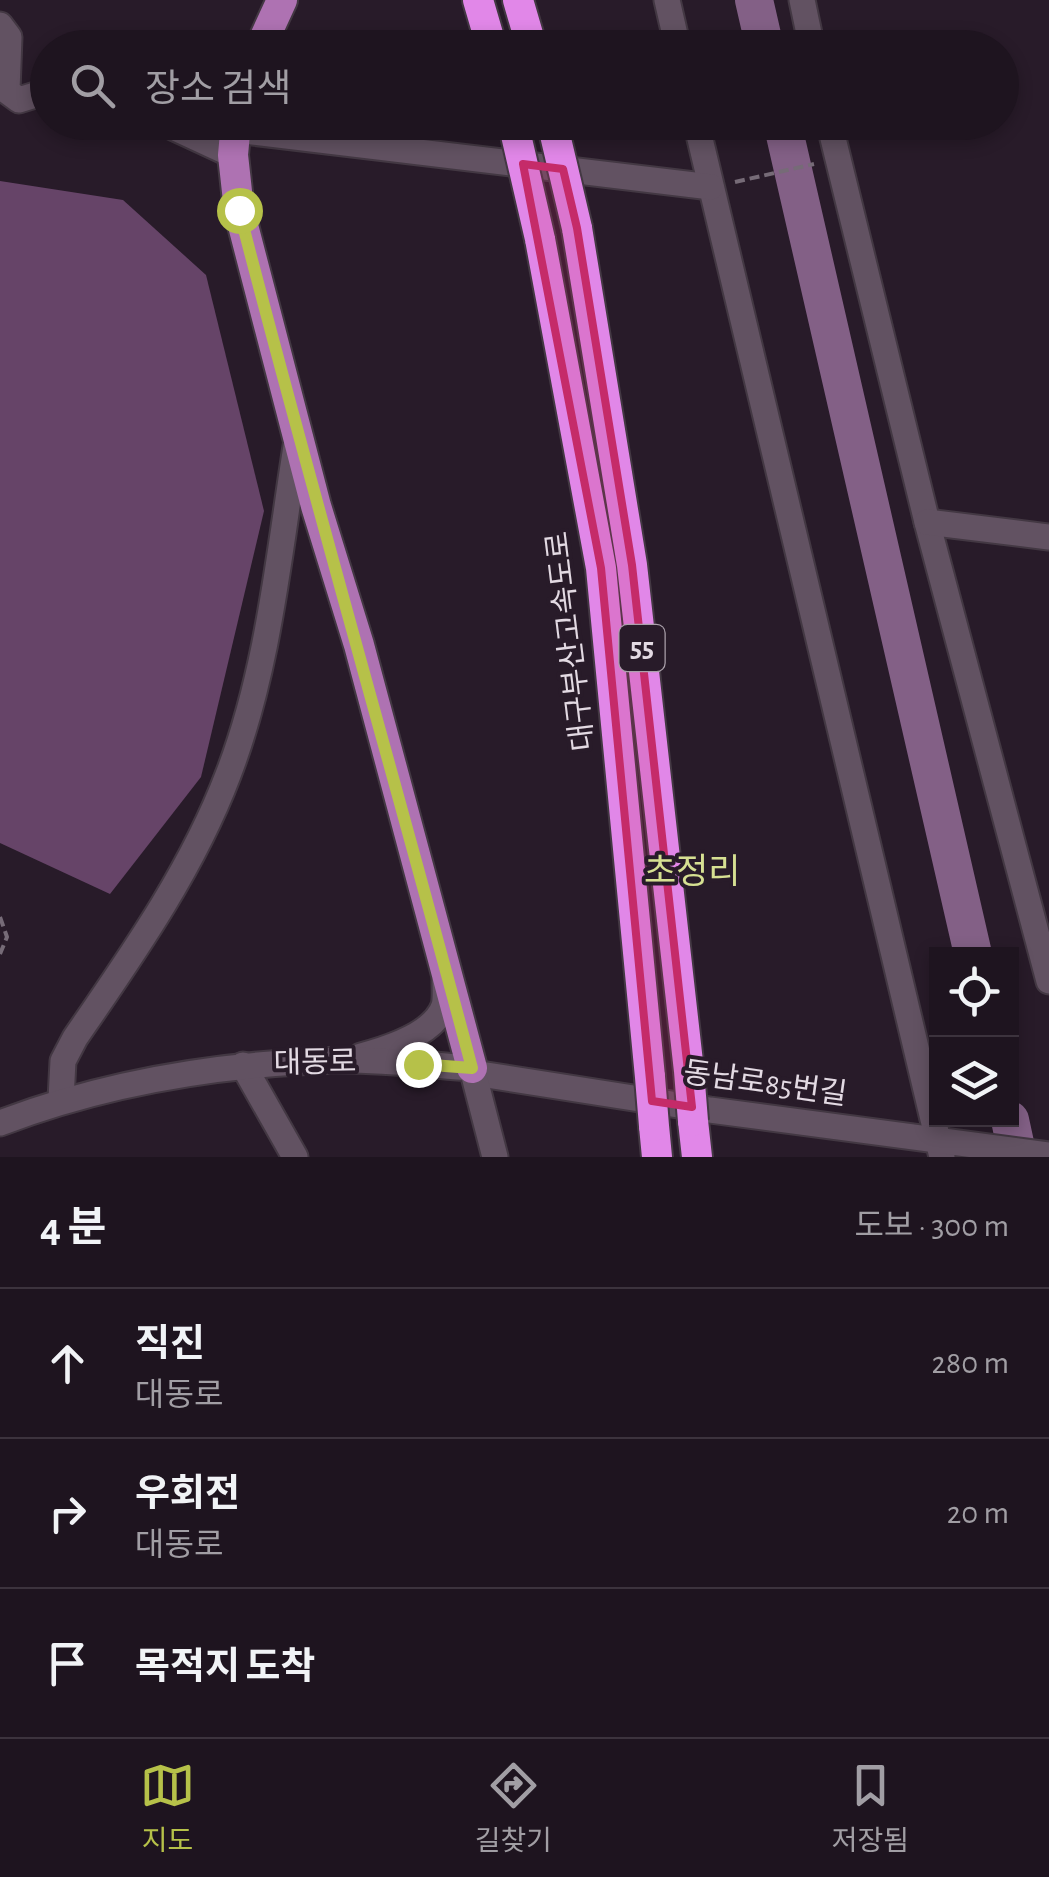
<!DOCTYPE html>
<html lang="ko">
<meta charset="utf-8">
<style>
body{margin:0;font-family:"Alegreya Sans","Noto Sans KR",sans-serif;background:#2b212c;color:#f1f3f6}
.controls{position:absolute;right:30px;bottom:30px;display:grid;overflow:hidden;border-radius:0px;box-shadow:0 5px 15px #0003}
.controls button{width:90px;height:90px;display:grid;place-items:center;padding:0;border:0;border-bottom:2px solid #3c333d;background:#1e141f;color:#f1f3f6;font:50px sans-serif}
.stop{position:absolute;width:30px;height:30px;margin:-22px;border:8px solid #b6c149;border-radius:50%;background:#fff}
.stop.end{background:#b6c149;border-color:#fff;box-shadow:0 2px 10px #0008}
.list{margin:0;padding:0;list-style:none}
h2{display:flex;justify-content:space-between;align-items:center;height:130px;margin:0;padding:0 40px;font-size:42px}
h2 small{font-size:32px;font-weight:400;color:#a19ea4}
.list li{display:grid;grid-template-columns:65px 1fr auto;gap:30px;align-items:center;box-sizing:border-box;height:150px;padding:0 40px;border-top:2px solid #3c333d}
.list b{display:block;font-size:38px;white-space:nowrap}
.list p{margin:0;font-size:32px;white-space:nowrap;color:#a19ea4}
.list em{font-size:32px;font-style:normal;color:#a19ea4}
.icon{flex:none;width:55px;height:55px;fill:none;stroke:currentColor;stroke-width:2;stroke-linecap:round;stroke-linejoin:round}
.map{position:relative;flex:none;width:1049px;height:1157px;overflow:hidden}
.search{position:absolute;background:#1e141f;box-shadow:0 5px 15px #0003;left:30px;right:30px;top:30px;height:110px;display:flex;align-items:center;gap:25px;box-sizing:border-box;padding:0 35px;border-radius:55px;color:#a19ea4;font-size:38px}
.sheet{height:580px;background:#1e141f}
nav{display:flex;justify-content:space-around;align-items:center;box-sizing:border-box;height:140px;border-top:2px solid #3c333d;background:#1e141f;font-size:28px;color:#a19ea4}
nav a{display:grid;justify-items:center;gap:5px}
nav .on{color:#b6c149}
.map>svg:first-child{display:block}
.forest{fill:#664468}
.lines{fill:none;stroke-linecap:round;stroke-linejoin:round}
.river{stroke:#836086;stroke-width:38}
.minor-casing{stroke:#433843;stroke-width:29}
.major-casing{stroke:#433843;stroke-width:34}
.highway-casing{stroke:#433843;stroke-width:34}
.path{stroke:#766b77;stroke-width:4;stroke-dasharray:10 5;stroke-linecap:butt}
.minor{stroke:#625262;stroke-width:25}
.major{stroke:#ae72b2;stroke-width:30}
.highway{stroke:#e187e8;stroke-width:30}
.highway-bridge-casing{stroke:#433843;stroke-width:34;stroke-linecap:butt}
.highway-bridge{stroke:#e187e8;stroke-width:30}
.route{stroke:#b6c149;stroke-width:12}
.marked{fill:#c52b69;fill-opacity:0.2;stroke:#c52b69;stroke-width:8;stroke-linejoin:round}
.labels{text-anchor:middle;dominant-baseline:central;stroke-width:8;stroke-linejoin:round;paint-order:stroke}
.shield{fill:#281b29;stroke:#aba1ab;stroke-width:2.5}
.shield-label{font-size:28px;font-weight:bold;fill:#e3dae3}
.street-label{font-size:30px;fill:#e3dae3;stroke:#281b29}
.quarter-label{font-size:35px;fill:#d6e092;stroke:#281b29}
</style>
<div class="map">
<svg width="1049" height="1157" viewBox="0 0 1049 1157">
<rect width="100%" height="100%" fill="#281b29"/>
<polygon class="forest" points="0,181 123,200 206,275 264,511 201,777 110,894 0,843"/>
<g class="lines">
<g class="river">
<polyline points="754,0 765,48"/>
<polyline points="782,122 973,954"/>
<polyline points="1010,1120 1018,1157"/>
</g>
<g class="minor-casing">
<g id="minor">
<polyline points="667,0 678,48"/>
<polyline points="802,0 812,48"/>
<polyline points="0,25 9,37 7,91 19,100 48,91"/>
<polyline points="162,122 233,155"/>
<polyline points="696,122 942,1157"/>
<polyline points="829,122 927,522 1049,981"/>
<polyline points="235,130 711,187"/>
<polyline points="927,522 1049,537"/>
<path d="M361,1056C387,1049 434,1034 444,1006C446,999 445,988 445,981"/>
<polyline points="243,1065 295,1157"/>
<polyline points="474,1073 710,1110 1049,1155"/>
<path d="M61,1099L63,1061L75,1038C132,955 192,870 228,775C269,669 279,552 297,440"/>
<path d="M0,1123C110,1081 226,1063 343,1060C386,1060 430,1065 472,1068L495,1157"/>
</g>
</g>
<g class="major-casing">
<g id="major">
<polyline points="260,48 282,0"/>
<polyline points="236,122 233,155 239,210 316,506 359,645 472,1068"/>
</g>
</g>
<g class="highway-casing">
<g id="highway">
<polyline points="478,0 492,48"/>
<polyline points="518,0 532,48"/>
<polyline points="577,228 632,565 689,1071"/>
<polyline points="540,239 601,568 650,1077"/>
<polyline points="693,1121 697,1157"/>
<polyline points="654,1126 657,1157"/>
</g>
</g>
<g class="path">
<polyline points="735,182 814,164"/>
<polyline points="0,917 7,937 0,954"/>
</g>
<use href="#minor" class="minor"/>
<use href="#major" class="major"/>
<use href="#highway" class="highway"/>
<g class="highway-bridge-casing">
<g id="highway-bridge">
<polyline points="513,122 540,239"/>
<polyline points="552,122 577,228"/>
<polyline points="689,1071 693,1121"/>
<polyline points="650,1077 654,1126"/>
</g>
</g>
<use href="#highway-bridge" class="highway-bridge"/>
</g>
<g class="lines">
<path class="route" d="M239,210C313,497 396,782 472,1068L418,1064"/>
</g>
<path class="marked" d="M523,164L563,169L577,228L632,565L692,1107L652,1101L601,568Z"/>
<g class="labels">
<rect class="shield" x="619.5" y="625" width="45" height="46" rx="8"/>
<g class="shield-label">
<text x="642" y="648">55</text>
</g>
<g class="street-label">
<text transform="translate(571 641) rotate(-97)">대구부산고속도로</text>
<text transform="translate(315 1063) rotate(-1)">대동로</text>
<text transform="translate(765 1084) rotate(8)">동남로85번길</text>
</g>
<g class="quarter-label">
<text x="692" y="872">초정리</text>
</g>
</g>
</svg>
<div class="controls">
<button><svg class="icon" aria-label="locate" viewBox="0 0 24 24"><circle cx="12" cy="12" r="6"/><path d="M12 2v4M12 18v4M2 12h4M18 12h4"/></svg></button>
<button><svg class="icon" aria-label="layers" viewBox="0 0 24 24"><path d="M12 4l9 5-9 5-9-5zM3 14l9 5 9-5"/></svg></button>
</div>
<div class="stop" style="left:239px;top:210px"></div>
<div class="stop end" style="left:418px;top:1064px"></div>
<div class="search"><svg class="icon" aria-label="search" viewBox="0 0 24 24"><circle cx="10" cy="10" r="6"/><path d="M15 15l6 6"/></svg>장소 검색</div>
</div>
<section class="sheet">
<h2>4 분<small>도보 · 300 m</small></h2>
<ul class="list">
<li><svg class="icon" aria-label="ahead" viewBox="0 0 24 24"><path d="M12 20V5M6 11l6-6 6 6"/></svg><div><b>직진</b><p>대동로</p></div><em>280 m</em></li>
<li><svg class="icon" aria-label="right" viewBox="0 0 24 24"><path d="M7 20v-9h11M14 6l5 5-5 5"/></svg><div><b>우회전</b><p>대동로</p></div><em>20 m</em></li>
<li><svg class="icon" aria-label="arrive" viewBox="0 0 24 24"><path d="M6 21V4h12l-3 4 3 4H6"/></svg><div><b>목적지 도착</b></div></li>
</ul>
</section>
<nav>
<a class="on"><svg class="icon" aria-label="map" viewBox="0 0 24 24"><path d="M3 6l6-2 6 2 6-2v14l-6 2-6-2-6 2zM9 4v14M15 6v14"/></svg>지도</a>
<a><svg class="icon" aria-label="directions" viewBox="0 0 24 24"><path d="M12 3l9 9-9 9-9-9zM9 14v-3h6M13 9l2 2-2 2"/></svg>길찾기</a>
<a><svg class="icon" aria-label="saved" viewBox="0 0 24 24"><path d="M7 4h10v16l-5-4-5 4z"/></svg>저장됨</a>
</nav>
